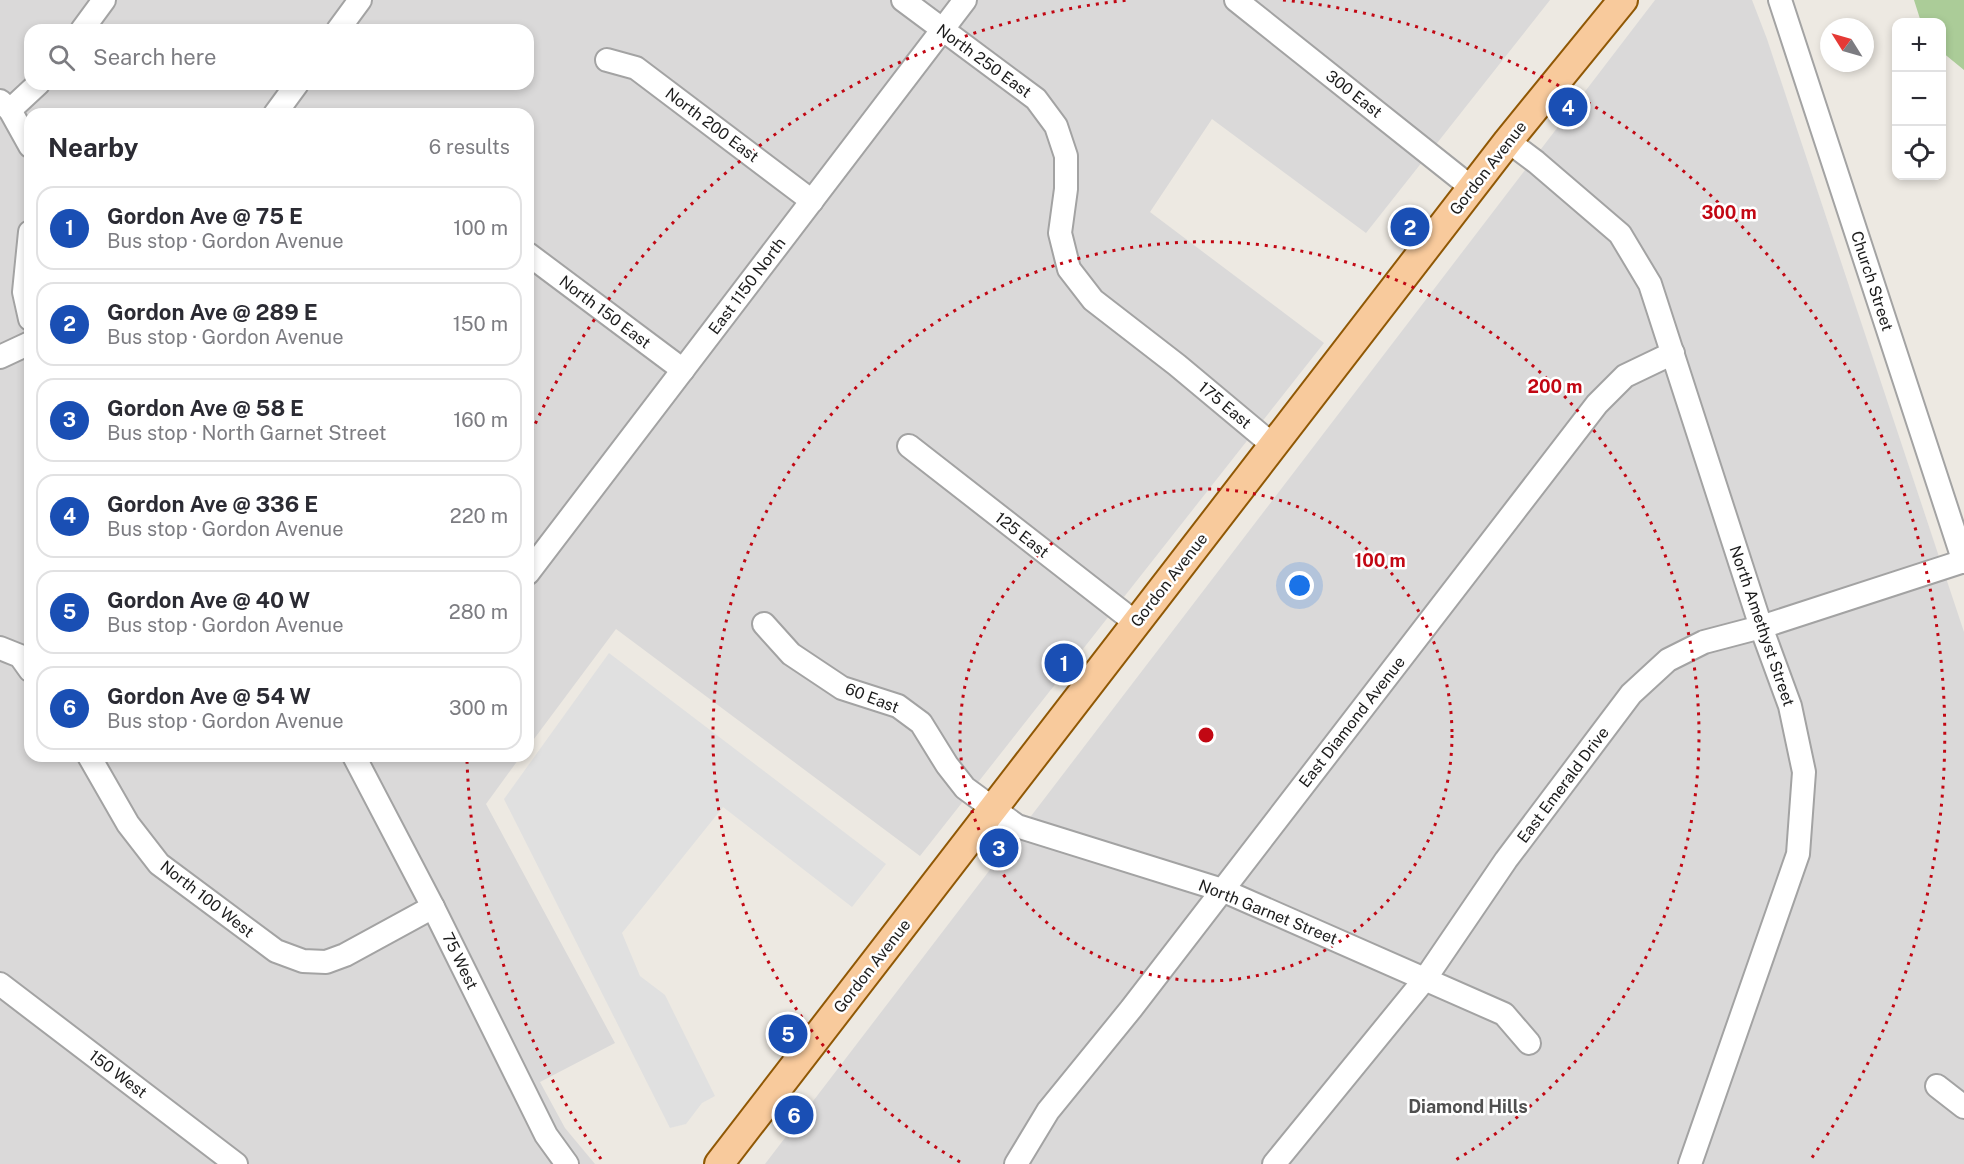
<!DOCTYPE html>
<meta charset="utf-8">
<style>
body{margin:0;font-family:"Public Sans",sans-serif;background:#f2f2f3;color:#2b2b33}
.controls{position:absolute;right:18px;top:18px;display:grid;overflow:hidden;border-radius:12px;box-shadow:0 3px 9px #0003}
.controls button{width:54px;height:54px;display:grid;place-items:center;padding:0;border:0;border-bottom:2px solid #e1e1e2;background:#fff;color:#2b2b33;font:30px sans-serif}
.compass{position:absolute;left:1820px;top:18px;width:54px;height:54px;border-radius:50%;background:#fff;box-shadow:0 3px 9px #0003;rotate:307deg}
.you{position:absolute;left:1300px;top:586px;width:21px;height:21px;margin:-15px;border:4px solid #fff;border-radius:50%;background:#1a73e8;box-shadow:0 0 0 9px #1a73e833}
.badge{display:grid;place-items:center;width:39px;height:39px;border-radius:50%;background:#1a73e8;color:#fff;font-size:20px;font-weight:700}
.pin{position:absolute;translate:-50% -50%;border:3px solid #fff;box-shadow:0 2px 6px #0006}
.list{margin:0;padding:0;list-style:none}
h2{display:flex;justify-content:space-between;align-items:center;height:78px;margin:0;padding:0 24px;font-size:26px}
h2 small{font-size:20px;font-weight:400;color:#7c7c81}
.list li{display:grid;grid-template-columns:39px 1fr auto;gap:18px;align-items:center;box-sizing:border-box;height:84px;margin:0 12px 12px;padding:0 12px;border:2px solid #e1e1e2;border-radius:18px}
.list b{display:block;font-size:22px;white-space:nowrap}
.list p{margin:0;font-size:20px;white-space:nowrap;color:#7c7c81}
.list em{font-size:20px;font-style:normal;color:#7c7c81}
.icon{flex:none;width:33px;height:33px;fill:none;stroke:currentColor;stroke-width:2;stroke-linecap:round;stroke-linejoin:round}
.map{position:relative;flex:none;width:1964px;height:1164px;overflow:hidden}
.search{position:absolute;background:#fff;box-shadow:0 3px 9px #0003;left:24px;top:24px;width:510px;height:66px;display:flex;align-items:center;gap:15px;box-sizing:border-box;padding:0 21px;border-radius:18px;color:#7c7c81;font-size:22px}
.panel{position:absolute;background:#fff;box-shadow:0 3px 9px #0003;left:24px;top:108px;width:510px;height:654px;border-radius:18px}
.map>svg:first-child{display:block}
.residential{fill:#dad9d9;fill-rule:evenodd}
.forest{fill:#abcc98}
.parking{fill:#e0e0e0}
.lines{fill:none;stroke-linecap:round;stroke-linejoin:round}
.minor-casing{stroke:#a3a3a3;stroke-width:26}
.major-casing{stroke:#905805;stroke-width:32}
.minor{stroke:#fff;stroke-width:22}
.major{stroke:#f8ca9c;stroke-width:28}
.ring{fill:none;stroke:#c20713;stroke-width:3;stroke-dasharray:3 6}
.labels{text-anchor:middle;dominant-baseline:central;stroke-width:5;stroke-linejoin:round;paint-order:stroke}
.street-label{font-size:16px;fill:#1c1c1c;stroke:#fff}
.neighbourhood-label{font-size:18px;font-weight:bold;fill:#4f4f4f;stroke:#fff}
.centre{fill:#c20713;stroke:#fff;stroke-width:3}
.ring-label{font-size:18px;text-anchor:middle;font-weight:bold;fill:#c20713;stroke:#fff;stroke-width:5;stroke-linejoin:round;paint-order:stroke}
</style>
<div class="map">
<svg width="1964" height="1164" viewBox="0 0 1964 1164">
<rect width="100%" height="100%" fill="#ede9e2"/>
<g class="residential">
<path d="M0,0H1550L1366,233L1212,119L1150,212L1324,343L920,856L616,629L528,747V114H30V756H521L486,804L615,1043L540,1082L565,1128L595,1164H0ZM30,30H528V84H30Z"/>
<polygon points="1655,0 1752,0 1767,39 1964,632 1964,1164 765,1164"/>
</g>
<polygon class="forest" points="1914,0 1964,0 1964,70 1942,52 1942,22 1921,22"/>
<polygon class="parking" points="609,653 886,864 852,907 723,807 622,933 640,976 665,995 715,1096 702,1103 686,1124 670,1128 504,799"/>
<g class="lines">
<g class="minor-casing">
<g id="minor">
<polyline points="903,0 1036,99 1056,126 1066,156 1066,189 1060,233 1069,269 1093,300 1177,365 1274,446"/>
<polyline points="1236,0 1472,188"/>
<polyline points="1780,0 1964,562"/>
<polyline points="82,30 104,0"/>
<polyline points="338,30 360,0"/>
<polyline points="607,60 636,68 812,201"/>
<polyline points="0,101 10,110 30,146"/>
<polyline points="10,110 38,84"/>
<polyline points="275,114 297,84"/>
<polyline points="1508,141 1536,162 1620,234 1650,284 1761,627 1790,706 1804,772 1798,854 1690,1164"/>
<polyline points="30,232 24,292 30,319"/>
<polyline points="528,254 683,370"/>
<polyline points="0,357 30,343"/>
<polyline points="909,446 1136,623"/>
<polyline points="528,573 965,0"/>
<polyline points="764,624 791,654 842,688 898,706 921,723 947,765 965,788 1017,826 1222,890 1504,1014 1529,1043"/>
<polyline points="0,648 20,656 30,670"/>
<polyline points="89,756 128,824 159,864 276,951 303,961 326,962 345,955 433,907"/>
<polyline points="354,756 433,907 546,1135 567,1164"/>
<polyline points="0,984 236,1164"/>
<polyline points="1937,1086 1964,1107"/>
<polyline points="1016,1164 1048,1111 1131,1009 1597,404 1625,376 1673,353"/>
<polyline points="1274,1164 1425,979 1506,860 1631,694 1668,660 1704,642 1761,627 1964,561"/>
</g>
</g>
<g class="major-casing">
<polyline id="major" points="719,1164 1508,141 1623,0"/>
</g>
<use href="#minor" class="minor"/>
<use href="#major" class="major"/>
</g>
<g class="ring">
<circle cx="1206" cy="735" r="246"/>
<path d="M960 1162A493 493 0 1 1 1452 1162"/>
<path d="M601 1159A739 739 0 0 1 467 761M528 440A739 739 0 0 1 1129 0M1283 0A739 739 0 0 1 1811 1159"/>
</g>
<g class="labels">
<g class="street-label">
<text transform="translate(984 61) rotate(36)">North 250 East</text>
<text transform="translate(1354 94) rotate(38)">300 East</text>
<text transform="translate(712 125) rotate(37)">North 200 East</text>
<text transform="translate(1488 168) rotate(-52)">Gordon Avenue</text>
<text transform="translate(1872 281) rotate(72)">Church Street</text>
<text transform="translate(747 286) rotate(-53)">East 1150 North</text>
<text transform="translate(605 312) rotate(37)">North 150 East</text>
<text transform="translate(1225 405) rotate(40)">175 East</text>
<text transform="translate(1022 535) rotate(38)">125 East</text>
<text transform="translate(1169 580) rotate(-52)">Gordon Avenue</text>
<text transform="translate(1762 626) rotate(71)">North Amethyst Street</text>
<text transform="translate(872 698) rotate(21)">60 East</text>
<text transform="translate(1352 722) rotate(-52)">East Diamond Avenue</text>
<text transform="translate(1563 785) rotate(-53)">East Emerald Drive</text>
<text transform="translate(207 899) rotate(38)">North 100 West</text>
<text transform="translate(1268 912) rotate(22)">North Garnet Street</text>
<text transform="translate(460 961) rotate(64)">75 West</text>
<text transform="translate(872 966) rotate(-52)">Gordon Avenue</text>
<text transform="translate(118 1074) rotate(37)">150 West</text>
</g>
<g class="neighbourhood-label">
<text x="1468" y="1106">Diamond Hills</text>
</g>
</g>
<circle cx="1206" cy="735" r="9" class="centre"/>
<g class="ring-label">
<text x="1729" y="219">300 m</text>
<text x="1555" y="393">200 m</text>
<text x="1380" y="567">100 m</text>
</g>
</svg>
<div class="controls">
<button>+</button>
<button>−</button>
<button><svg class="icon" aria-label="locate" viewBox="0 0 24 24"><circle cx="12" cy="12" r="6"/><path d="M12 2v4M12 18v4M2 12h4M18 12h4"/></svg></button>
</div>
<svg class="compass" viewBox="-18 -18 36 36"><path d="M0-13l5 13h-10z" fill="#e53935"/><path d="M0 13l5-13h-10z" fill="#7c7c81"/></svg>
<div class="you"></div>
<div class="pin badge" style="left:1064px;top:663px;background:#1a4fb4">1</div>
<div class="pin badge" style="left:1410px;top:227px;background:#1a4fb4">2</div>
<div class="pin badge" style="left:999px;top:848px;background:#1a4fb4">3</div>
<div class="pin badge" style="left:1568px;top:107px;background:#1a4fb4">4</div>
<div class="pin badge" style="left:788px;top:1034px;background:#1a4fb4">5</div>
<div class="pin badge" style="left:794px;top:1115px;background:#1a4fb4">6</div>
<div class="search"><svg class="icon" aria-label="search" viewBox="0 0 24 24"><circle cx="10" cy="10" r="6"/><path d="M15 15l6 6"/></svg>Search here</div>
<section class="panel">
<h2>Nearby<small>6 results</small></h2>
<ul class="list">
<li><span class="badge" style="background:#1a4fb4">1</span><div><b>Gordon Ave @ 75 E</b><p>Bus stop · Gordon Avenue</p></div><em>100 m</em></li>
<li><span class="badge" style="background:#1a4fb4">2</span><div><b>Gordon Ave @ 289 E</b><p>Bus stop · Gordon Avenue</p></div><em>150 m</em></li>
<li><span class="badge" style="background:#1a4fb4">3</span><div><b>Gordon Ave @ 58 E</b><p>Bus stop · North Garnet Street</p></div><em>160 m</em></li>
<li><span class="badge" style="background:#1a4fb4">4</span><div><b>Gordon Ave @ 336 E</b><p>Bus stop · Gordon Avenue</p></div><em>220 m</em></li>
<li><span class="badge" style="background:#1a4fb4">5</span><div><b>Gordon Ave @ 40 W</b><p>Bus stop · Gordon Avenue</p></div><em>280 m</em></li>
<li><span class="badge" style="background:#1a4fb4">6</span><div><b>Gordon Ave @ 54 W</b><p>Bus stop · Gordon Avenue</p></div><em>300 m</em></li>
</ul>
</section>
</div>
